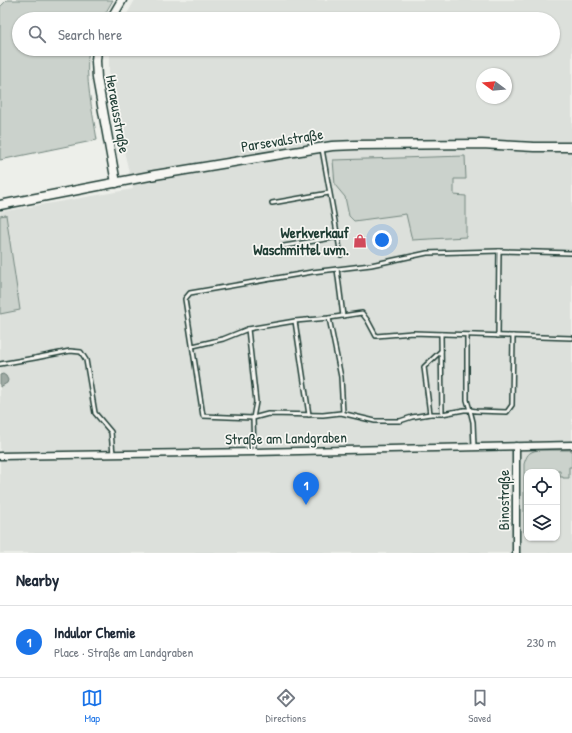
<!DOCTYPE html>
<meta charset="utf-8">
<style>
body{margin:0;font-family:"Patrick Hand",sans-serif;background:#f6f6f7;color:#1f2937}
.controls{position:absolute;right:12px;bottom:12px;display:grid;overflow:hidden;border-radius:8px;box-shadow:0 1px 3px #0004}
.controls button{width:36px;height:36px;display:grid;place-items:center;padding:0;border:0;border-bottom:1px solid #e0e1e3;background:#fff;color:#1f2937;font:20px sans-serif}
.compass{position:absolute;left:476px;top:68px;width:36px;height:36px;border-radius:50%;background:#fff;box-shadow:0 1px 3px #0004;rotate:286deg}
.you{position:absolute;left:382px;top:240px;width:14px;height:14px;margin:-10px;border:3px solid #fff;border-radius:50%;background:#1a73e8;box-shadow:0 0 0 6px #1a73e833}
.badge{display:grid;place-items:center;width:26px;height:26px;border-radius:50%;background:#1a73e8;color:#fff;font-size:13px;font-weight:700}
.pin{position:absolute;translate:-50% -33px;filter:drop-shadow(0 1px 2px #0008)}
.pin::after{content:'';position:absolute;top:21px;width:14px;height:12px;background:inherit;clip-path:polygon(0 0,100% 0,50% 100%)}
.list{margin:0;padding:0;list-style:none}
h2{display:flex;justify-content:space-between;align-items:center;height:52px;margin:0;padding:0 16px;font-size:17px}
h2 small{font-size:13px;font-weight:400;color:#747a83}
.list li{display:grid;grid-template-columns:26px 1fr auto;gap:12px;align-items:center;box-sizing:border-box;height:72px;padding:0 16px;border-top:1px solid #e0e1e3}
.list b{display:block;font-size:15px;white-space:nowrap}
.list p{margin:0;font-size:13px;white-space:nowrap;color:#747a83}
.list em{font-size:13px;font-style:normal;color:#747a83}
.icon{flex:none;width:22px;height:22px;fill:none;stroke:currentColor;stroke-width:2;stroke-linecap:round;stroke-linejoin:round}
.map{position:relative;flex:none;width:572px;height:553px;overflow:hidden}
.search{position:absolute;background:#fff;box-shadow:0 1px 3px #0004;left:12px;right:12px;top:12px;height:44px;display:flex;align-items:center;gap:10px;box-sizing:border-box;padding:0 14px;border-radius:22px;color:#747a83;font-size:15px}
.sheet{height:124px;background:#fff}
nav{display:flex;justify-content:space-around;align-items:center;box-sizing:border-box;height:56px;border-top:1px solid #e0e1e3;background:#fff;font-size:11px;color:#747a83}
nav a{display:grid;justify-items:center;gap:2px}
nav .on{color:#1a73e8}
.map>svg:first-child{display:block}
.built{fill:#dce0db;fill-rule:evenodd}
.green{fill:#cbd2cc;stroke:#758880}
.water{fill:#9faaa4;stroke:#6c7e77}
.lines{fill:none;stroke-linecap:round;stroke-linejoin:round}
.service-casing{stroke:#1f3d34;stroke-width:6}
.minor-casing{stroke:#1f3d34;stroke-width:9}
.tertiary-casing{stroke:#1f3d34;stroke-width:11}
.service{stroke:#f6f6f2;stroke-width:3}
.minor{stroke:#f6f6f2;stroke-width:6}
.tertiary{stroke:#f6f6f2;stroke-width:8}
.labels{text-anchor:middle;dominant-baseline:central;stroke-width:3.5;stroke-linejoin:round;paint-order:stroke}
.street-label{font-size:15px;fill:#1f3d34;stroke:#f6f6f2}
.poi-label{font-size:15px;font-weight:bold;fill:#1f3d34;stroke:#f6f6f2;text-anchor:end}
</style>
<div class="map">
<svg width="572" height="553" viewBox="0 0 572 553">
<rect width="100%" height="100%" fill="#edefea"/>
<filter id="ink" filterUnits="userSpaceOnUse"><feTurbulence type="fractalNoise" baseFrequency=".025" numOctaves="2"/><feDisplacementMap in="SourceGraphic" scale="8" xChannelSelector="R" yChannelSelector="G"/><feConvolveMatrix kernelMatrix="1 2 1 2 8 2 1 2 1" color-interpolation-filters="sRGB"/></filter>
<g filter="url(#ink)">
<path class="built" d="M135,0H572V553H0V212L133,189L109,88V49H553V19H124ZM482,74H506V98H482ZM527,472H557V538H527Z"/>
<g class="green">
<path d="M7,0H113L102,19H19V49H89C84,76 93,113 97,140L0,160V7Z"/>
<polygon points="465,156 466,179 454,179 454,195 466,196 466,237 412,240 406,214 354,221 349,216 345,197 335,185 333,160"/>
<polygon points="6,215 20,310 0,314 0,216"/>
<path d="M538,450H572V467H569V478H563V477H560V471L527,472V532H524V464C527,455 528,452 538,450Z"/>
</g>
<polygon class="water" points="3,374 6,376 8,380 7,383 0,387 0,375"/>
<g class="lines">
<g class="service-casing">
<g id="service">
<polyline points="322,149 341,255"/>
<polyline points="272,203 329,193"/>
<polyline points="284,246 338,237"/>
<polyline points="337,269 343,316"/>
<polyline points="329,318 341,377 343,413"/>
<polyline points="295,321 309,415"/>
<polyline points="248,329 256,402 253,418 254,452"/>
<polyline points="441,334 442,414"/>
<polyline points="467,335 467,400 470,410 476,411 507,412 512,405 513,336"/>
<polyline points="498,336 499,251 572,253"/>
<polyline points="193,346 223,339 248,329 295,321 329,318 362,313 368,321 376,336 413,333 572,338"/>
<polyline points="441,351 424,367 430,414 412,417 400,421 375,421 341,413 323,415 268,414 253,418 203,416 185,299 190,293 312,272 371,265 427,253 499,251"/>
<polyline points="0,364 35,358 70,351 81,352 86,360 95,413 111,432 113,454"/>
<polyline points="430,414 442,414 464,410 470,410 473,422 474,447"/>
</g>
</g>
<g class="minor-casing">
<g id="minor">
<polyline points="516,446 516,553"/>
<polyline points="0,456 254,452 572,445"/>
</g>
</g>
<g class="tertiary-casing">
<g id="tertiary">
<polyline points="111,19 122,0"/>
<polyline points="97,49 96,61 97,78 116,183"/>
<polyline points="0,205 155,175 294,152 332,146 356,145 482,144 534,147 572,147"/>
</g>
</g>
<use href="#service" class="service"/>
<use href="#minor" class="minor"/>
<use href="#tertiary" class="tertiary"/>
</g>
</g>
<defs>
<g id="shop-bare" transform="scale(1.08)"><path d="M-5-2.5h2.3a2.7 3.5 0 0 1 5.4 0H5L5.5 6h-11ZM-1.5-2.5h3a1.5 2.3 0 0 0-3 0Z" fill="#d1495b" stroke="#f6f6f2" stroke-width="2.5" paint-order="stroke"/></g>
</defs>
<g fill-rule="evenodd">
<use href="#shop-bare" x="360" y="241"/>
</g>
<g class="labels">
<g class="street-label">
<text transform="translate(118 114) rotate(80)">Heraeusstraße</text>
<text transform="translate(282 140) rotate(-9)">Parsevalstraße</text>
<text transform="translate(286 438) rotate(-1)">Straße am Landgraben</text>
<text transform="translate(503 500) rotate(-90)">Binostraße</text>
</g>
<g class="poi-label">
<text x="349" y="232">Werkverkauf<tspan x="349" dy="17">Waschmittel uvm.</tspan></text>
</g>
</g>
</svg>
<div class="controls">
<button><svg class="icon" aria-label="locate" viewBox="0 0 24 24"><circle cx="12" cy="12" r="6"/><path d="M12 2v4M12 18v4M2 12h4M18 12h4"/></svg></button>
<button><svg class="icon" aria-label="layers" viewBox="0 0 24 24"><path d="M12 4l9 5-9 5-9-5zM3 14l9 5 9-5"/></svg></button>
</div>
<svg class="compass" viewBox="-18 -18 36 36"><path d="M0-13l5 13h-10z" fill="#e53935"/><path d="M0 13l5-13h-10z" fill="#747a83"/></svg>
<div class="you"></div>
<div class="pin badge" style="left:306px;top:505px">1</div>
<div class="search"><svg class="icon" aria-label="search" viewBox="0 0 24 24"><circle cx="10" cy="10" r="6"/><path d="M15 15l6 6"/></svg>Search here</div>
</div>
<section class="sheet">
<h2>Nearby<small></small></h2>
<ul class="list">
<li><span class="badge">1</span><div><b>Indulor Chemie</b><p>Place · Straße am Landgraben</p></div><em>230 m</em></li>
</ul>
</section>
<nav>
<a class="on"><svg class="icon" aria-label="map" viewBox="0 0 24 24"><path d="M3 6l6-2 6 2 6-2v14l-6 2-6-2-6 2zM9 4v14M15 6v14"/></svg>Map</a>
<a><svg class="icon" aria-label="directions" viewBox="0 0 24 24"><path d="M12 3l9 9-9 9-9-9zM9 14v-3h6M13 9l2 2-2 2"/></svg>Directions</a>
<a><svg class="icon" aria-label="saved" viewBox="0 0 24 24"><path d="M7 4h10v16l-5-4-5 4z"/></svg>Saved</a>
</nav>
